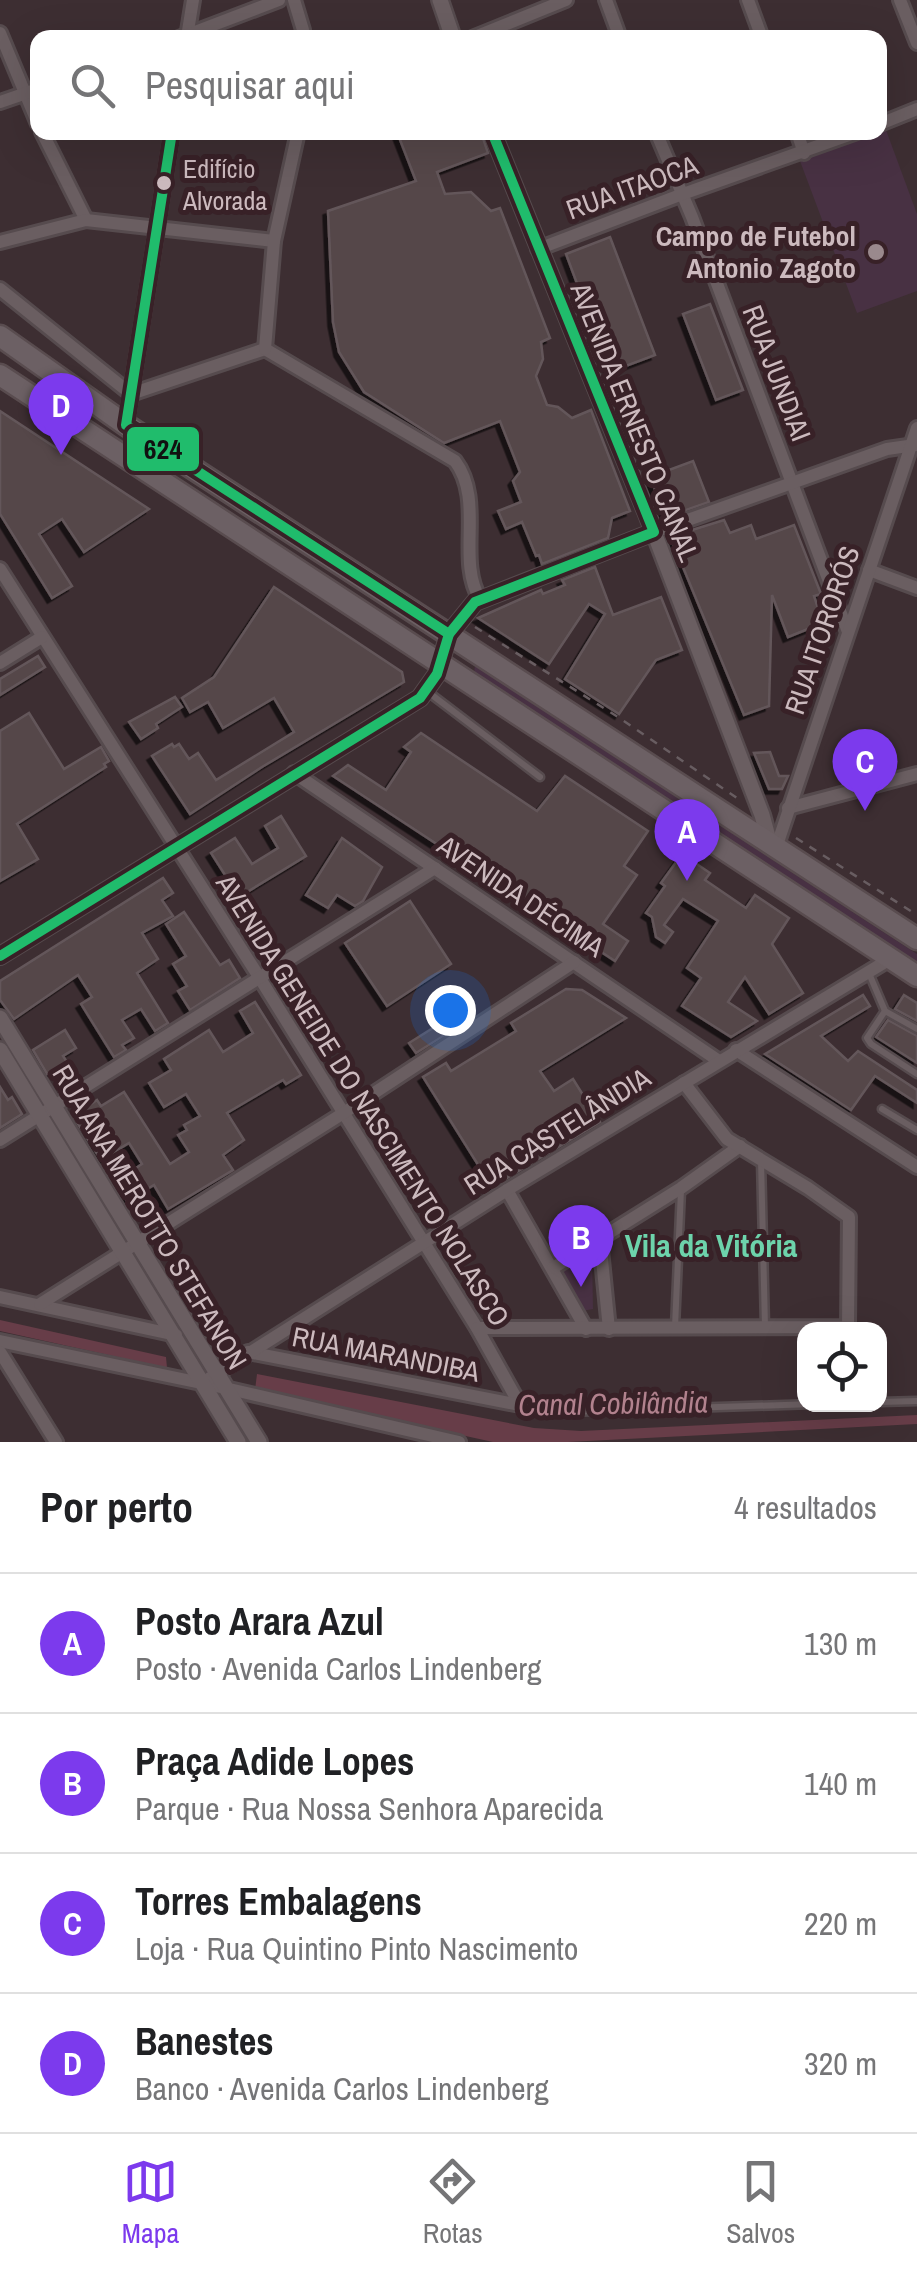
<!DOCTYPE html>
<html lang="pt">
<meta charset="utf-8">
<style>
body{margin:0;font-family:"Archivo Narrow",sans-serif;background:#f2f2f2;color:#202124}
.controls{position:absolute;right:30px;bottom:30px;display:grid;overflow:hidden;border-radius:20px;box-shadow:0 10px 40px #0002}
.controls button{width:90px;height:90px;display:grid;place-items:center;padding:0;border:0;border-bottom:2px solid #e0e0e0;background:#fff;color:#202124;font:50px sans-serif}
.you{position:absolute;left:450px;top:1010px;width:35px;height:35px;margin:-25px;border:8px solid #fff;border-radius:50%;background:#1a73e8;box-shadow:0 0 0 15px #1a73e833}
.badge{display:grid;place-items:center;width:65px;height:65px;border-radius:50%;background:#7c3aed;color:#fff;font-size:32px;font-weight:700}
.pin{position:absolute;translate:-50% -82px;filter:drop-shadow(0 2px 5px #0008)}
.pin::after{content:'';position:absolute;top:52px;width:35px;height:30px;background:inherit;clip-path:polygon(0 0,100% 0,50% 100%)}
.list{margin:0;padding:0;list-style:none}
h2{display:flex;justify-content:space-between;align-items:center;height:130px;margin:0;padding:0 40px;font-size:42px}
h2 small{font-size:32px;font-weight:400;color:#757577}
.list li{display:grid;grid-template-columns:65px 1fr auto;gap:30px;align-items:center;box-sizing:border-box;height:140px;padding:0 40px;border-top:2px solid #e0e0e0}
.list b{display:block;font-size:38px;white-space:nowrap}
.list p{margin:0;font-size:32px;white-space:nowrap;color:#757577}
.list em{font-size:32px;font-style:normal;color:#757577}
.icon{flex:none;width:55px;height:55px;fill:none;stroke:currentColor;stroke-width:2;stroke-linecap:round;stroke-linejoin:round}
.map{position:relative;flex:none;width:917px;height:1442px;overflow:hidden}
.search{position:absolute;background:#fff;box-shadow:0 10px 40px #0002;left:30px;right:30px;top:30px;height:110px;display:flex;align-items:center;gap:25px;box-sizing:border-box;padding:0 35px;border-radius:20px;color:#757577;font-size:38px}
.sheet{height:690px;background:#fff}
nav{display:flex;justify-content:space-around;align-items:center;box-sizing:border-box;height:140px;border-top:2px solid #e0e0e0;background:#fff;font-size:28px;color:#757577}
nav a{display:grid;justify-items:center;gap:5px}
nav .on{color:#7c3aed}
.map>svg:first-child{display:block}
.green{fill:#483143}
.water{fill:#673d48}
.building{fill:#54474a;stroke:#64575a;stroke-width:2.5;filter:url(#shadow)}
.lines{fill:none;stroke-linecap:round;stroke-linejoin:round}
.service-casing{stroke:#564b4e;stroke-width:11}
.minor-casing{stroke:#564b4e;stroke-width:18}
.tertiary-casing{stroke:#564b4e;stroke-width:20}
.primary-casing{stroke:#594c4f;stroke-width:25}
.path{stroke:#685d61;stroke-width:2.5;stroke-dasharray:8 8;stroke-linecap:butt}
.service{stroke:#6a5e61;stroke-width:6}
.minor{stroke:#6a5e61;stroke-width:12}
.tertiary{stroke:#6a5e61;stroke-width:15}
.primary{stroke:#6c6064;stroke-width:20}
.bus-1-casing{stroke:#382127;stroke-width:18}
.bus-1{stroke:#20bc6c;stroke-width:10}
.bus-dot{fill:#ccbabe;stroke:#382127;stroke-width:4}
.poi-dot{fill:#9a898d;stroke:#382127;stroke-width:4}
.labels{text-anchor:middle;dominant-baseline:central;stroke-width:10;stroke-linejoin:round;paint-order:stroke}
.bus-label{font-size:26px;fill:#ccbabe;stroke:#382127;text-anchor:start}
.street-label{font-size:28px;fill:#ccbabe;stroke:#382127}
.poi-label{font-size:28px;font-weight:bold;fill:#ccbabe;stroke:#382127;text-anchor:end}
.water-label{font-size:30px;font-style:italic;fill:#b2828e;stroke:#382127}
.quarter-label{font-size:32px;font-weight:bold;fill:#6dd3ab;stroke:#382127}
.line-badge{stroke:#382127;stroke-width:4}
.pale-badge-label{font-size:28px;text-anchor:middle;font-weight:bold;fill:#111}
</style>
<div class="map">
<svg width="917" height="1442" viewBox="0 0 917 1442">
<defs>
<filter id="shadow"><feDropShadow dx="-4.5" dy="4.5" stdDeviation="0" flood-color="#0009"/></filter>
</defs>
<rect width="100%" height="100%" fill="#3d2e32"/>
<g class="green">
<polygon points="886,130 917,214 917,291 857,313 800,161"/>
<polygon points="475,666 917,954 917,963 474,673"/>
<polygon points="592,1253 593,1309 582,1311 560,1266"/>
</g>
<g class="water">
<polygon points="0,1320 166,1357 167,1368 0,1331"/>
<polygon points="257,1374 534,1428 581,1431 917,1415 917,1424 568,1442 493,1442 255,1390"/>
</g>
<g class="building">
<polygon points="397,132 481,132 488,153 437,172 445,194 471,192 491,211 500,208 550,338 541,342 543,359 536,376 547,405 558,407 572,418 591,410 630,511 612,518 608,538 542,564 539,555 536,556 522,522 506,529 498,511 521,502 513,481 520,472 500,421 444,443 364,392 339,352 333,322 328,211 416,181"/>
<polygon points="610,237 655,355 610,372 566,254"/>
<polygon points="710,304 743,390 716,400 683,314"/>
<polygon points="0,411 149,509 84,552 62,519 39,534 72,586 52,598 0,514"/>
<polygon points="693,461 709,502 666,517 650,477"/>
<polygon points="724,520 730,533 751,525 756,539 794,525 821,594 814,596 823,623 788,637 772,595 769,706 744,715 673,543 676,535"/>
<polygon points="595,567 613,615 661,597 682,650 656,660 619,714 565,679 605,614 589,604 549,664 478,618 541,590 543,594 565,585 562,580"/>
<polygon points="274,587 402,672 404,682 262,767 190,814 152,756 172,744 174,747 179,744 189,759 198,753 216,780 294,732 274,698 223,728 208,702 190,712 182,698 214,677"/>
<polygon points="38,656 45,667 0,695 0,679"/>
<polygon points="175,697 182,707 156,724 158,728 141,739 129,722"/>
<polygon points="29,713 64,769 101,747 109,761 104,764 106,767 17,824 38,859 0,881 0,731"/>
<polygon points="421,733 537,811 565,776 648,831 624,866 637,875 603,924 628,941 615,961 333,776 348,765 386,790 411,752 404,747"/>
<polygon points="770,752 779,776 788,776 782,789 769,789 754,753"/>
<polygon points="281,816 306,856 239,897 211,853 235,838 252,864 278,848 265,826"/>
<polygon points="342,838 382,867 363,901 355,906 337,895 328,908 306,895"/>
<polygon points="682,854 710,873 705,880 746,908 755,895 789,918 772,944 803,993 769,1014 745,977 728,1002 757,1021 731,1037 682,1006 701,978 687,968 718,921 683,899 664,925 673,932 665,943 656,937 652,917 646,913 665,886 661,883"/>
<polygon points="163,878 173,893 162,900 173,916 142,933 158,959 137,973 168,1023 155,1031 141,1009 122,1020 134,1038 122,1045 126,1050 114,1057 81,1004 92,997 78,975 14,1019 0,1000 0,981"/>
<polygon points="410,901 451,964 387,1006 345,943"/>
<polygon points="184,912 220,965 229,960 240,978 190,1010 178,991 187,986 173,964 186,956 166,924"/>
<polygon points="566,989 582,990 626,1018 540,1071 554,1091 573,1079 600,1122 492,1187 423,1077 446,1063 451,1071 516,1031 511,1023"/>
<polygon points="863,995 870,1006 821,1036 848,1061 858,1051 917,1090 917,1103 875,1076 851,1110 765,1054"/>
<polygon points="904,995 917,1003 917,1021 895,1009"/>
<polygon points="255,1002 301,1075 286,1084 283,1080 227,1113 244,1140 223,1155 233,1170 168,1209 154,1185 127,1201 115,1182 142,1164 129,1143 101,1160 73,1116 97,1100 101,1106 124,1092 170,1164 189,1152 178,1135 187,1130 184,1125 200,1116 186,1094 164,1107 149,1083 171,1070 164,1059 209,1030 223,1052 253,1033 240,1011"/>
<polygon points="888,1020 917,1036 917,1063 876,1037"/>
<polygon points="441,1023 448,1033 416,1053 409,1043"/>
<polygon points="65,1030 76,1048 63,1056 67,1062 47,1074 33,1050"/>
<polygon points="0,1087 8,1100 12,1097 22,1114 0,1128"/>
</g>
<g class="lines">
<g class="service-casing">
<g id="service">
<polyline points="428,692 540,777"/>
<polyline points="868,971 885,1011"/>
<polyline points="917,1029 885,1011 867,1038 871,1044 917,1074"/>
<polyline points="882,1109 917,1130"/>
<polyline points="761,1160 765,1327"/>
<polyline points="675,1327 681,1190"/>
<polyline points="880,1402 917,1401"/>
<polyline points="521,1406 566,1412 814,1404"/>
</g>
</g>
<g class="minor-casing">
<g id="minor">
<polyline points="294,0 303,30"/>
<polyline points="606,0 620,38"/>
<polyline points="748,0 762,38"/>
<polyline points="900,0 917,43"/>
<polyline points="0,33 38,124"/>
<polyline points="187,37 193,0"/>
<polyline points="179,38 279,0"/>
<polyline points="472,38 566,0"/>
<polyline points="0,102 38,89"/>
<polyline points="880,124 917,109"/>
<polyline points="42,132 86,220"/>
<polyline points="656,132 692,217 848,632"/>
<polyline points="797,132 804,153"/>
<polyline points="0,242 86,220 274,241"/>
<polyline points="538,249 680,195 857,132"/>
<polyline points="0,289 131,394 265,349"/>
<path d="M265,349L455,461C485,501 456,559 480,599"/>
<polyline points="265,349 274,241 298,132"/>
<polyline points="126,425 172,132"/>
<polyline points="654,532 887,449 915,445"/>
<polyline points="0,569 261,980 477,1328 520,1405"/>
<polyline points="869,570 917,588"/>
<polyline points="0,663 42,637"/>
<polyline points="294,773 719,1061"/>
<polyline points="788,808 917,774"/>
<polyline points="776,848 917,428"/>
<polyline points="736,1050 917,1167"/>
<polyline points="0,1140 435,868"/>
<polyline points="507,1190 586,1329"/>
<polyline points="600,1240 609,1329"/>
<polyline points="553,1268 681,1188 740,1146"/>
<polyline points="0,1297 176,1335"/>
<polyline points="40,1304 342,1114 574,962"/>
<polyline points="477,1328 848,1327 849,1217 808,1188 727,1139 684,1083"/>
<polyline points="0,1341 225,1388 459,1442"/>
<polyline points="0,1352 56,1442"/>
<polyline points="248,1352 520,1405"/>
<polyline points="202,1383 507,1190 890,959"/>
</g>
</g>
<g class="tertiary-casing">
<g id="tertiary">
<polyline points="440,0 453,38"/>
<polyline points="492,132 647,514 762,815 770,844"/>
<polyline points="0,956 420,698 437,674 449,634 475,602 654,532"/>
<polyline points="0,1018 259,1442"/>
<polyline points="0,1050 238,1442"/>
</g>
</g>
<g class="primary-casing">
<g id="primary">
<polyline points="0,336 126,425 917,939"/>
<polyline points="0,375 917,976"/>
</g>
</g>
<g class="path">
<polyline points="475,627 618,717 740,800"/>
<polyline points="796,838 917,915"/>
</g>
<use href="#service" class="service"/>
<use href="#minor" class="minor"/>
<use href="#tertiary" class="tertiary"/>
<use href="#primary" class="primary"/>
<g class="bus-1-casing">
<g id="bus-1">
<polyline points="172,132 126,425 449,634"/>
<polyline points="0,956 420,698 437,674 449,634 475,602 654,532 492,132"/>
</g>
</g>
<use href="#bus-1" class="bus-1"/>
</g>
<circle class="bus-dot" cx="164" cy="183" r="9"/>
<circle class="poi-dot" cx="876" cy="252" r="10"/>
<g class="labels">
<g class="bus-label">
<text x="183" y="168">Edifício<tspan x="183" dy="32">Alvorada</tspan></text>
</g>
<g class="street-label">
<text transform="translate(632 187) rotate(-20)">RUA ITAOCA</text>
<text transform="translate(777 373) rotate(69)">RUA JUNDIAI</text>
<text transform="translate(635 422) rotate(68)">AVENIDA ERNESTO CANAL</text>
<text transform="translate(822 630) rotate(-71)">RUA ITORORÓS</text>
<text transform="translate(521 896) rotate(34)">AVENIDA DÉCIMA</text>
<text transform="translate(363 1100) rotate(58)">AVENIDA GENEIDE DO NASCIMENTO NOLASCO</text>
<text transform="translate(557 1131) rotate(-32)">RUA CASTELÂNDIA</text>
<text transform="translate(150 1217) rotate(59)">RUA ANA MEROTTO STEFANON</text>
<text transform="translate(386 1354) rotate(11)">RUA MARANDIBA</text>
</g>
<g class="poi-label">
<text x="856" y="236">Campo de Futebol<tspan x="856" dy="32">Antonio Zagoto</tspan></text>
</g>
<g class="water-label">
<text transform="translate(613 1403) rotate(-1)">Canal Cobilândia</text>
</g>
<g class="quarter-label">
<text x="711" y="1245">Vila da Vitória</text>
</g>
</g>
<rect class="line-badge" x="125" y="425" width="76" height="48" rx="10" fill="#20bc6c"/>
<g class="pale-badge-label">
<text x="163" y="459">624</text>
</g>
</svg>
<div class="controls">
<button><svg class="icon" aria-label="locate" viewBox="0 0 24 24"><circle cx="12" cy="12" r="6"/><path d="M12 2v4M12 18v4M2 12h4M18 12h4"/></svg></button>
</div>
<div class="you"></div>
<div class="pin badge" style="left:687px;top:881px">A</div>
<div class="pin badge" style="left:581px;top:1287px">B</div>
<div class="pin badge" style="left:865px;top:811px">C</div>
<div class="pin badge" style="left:61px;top:455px">D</div>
<div class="search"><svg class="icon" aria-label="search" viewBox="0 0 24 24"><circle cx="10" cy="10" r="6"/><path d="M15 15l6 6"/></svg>Pesquisar aqui</div>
</div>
<section class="sheet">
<h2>Por perto<small>4 resultados</small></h2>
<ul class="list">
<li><span class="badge">A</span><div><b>Posto Arara Azul</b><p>Posto · Avenida Carlos Lindenberg</p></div><em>130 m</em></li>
<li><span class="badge">B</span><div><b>Praça Adide Lopes</b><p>Parque · Rua Nossa Senhora Aparecida</p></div><em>140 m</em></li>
<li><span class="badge">C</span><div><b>Torres Embalagens</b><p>Loja · Rua Quintino Pinto Nascimento</p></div><em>220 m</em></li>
<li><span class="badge">D</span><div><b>Banestes</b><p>Banco · Avenida Carlos Lindenberg</p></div><em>320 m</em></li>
</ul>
</section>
<nav>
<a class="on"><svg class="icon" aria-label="map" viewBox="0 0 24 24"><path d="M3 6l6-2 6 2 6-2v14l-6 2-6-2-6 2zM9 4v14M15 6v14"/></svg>Mapa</a>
<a><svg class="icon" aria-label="directions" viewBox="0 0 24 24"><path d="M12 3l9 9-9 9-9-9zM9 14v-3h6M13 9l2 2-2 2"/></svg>Rotas</a>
<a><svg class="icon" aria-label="saved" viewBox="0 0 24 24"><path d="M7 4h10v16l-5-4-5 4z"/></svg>Salvos</a>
</nav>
